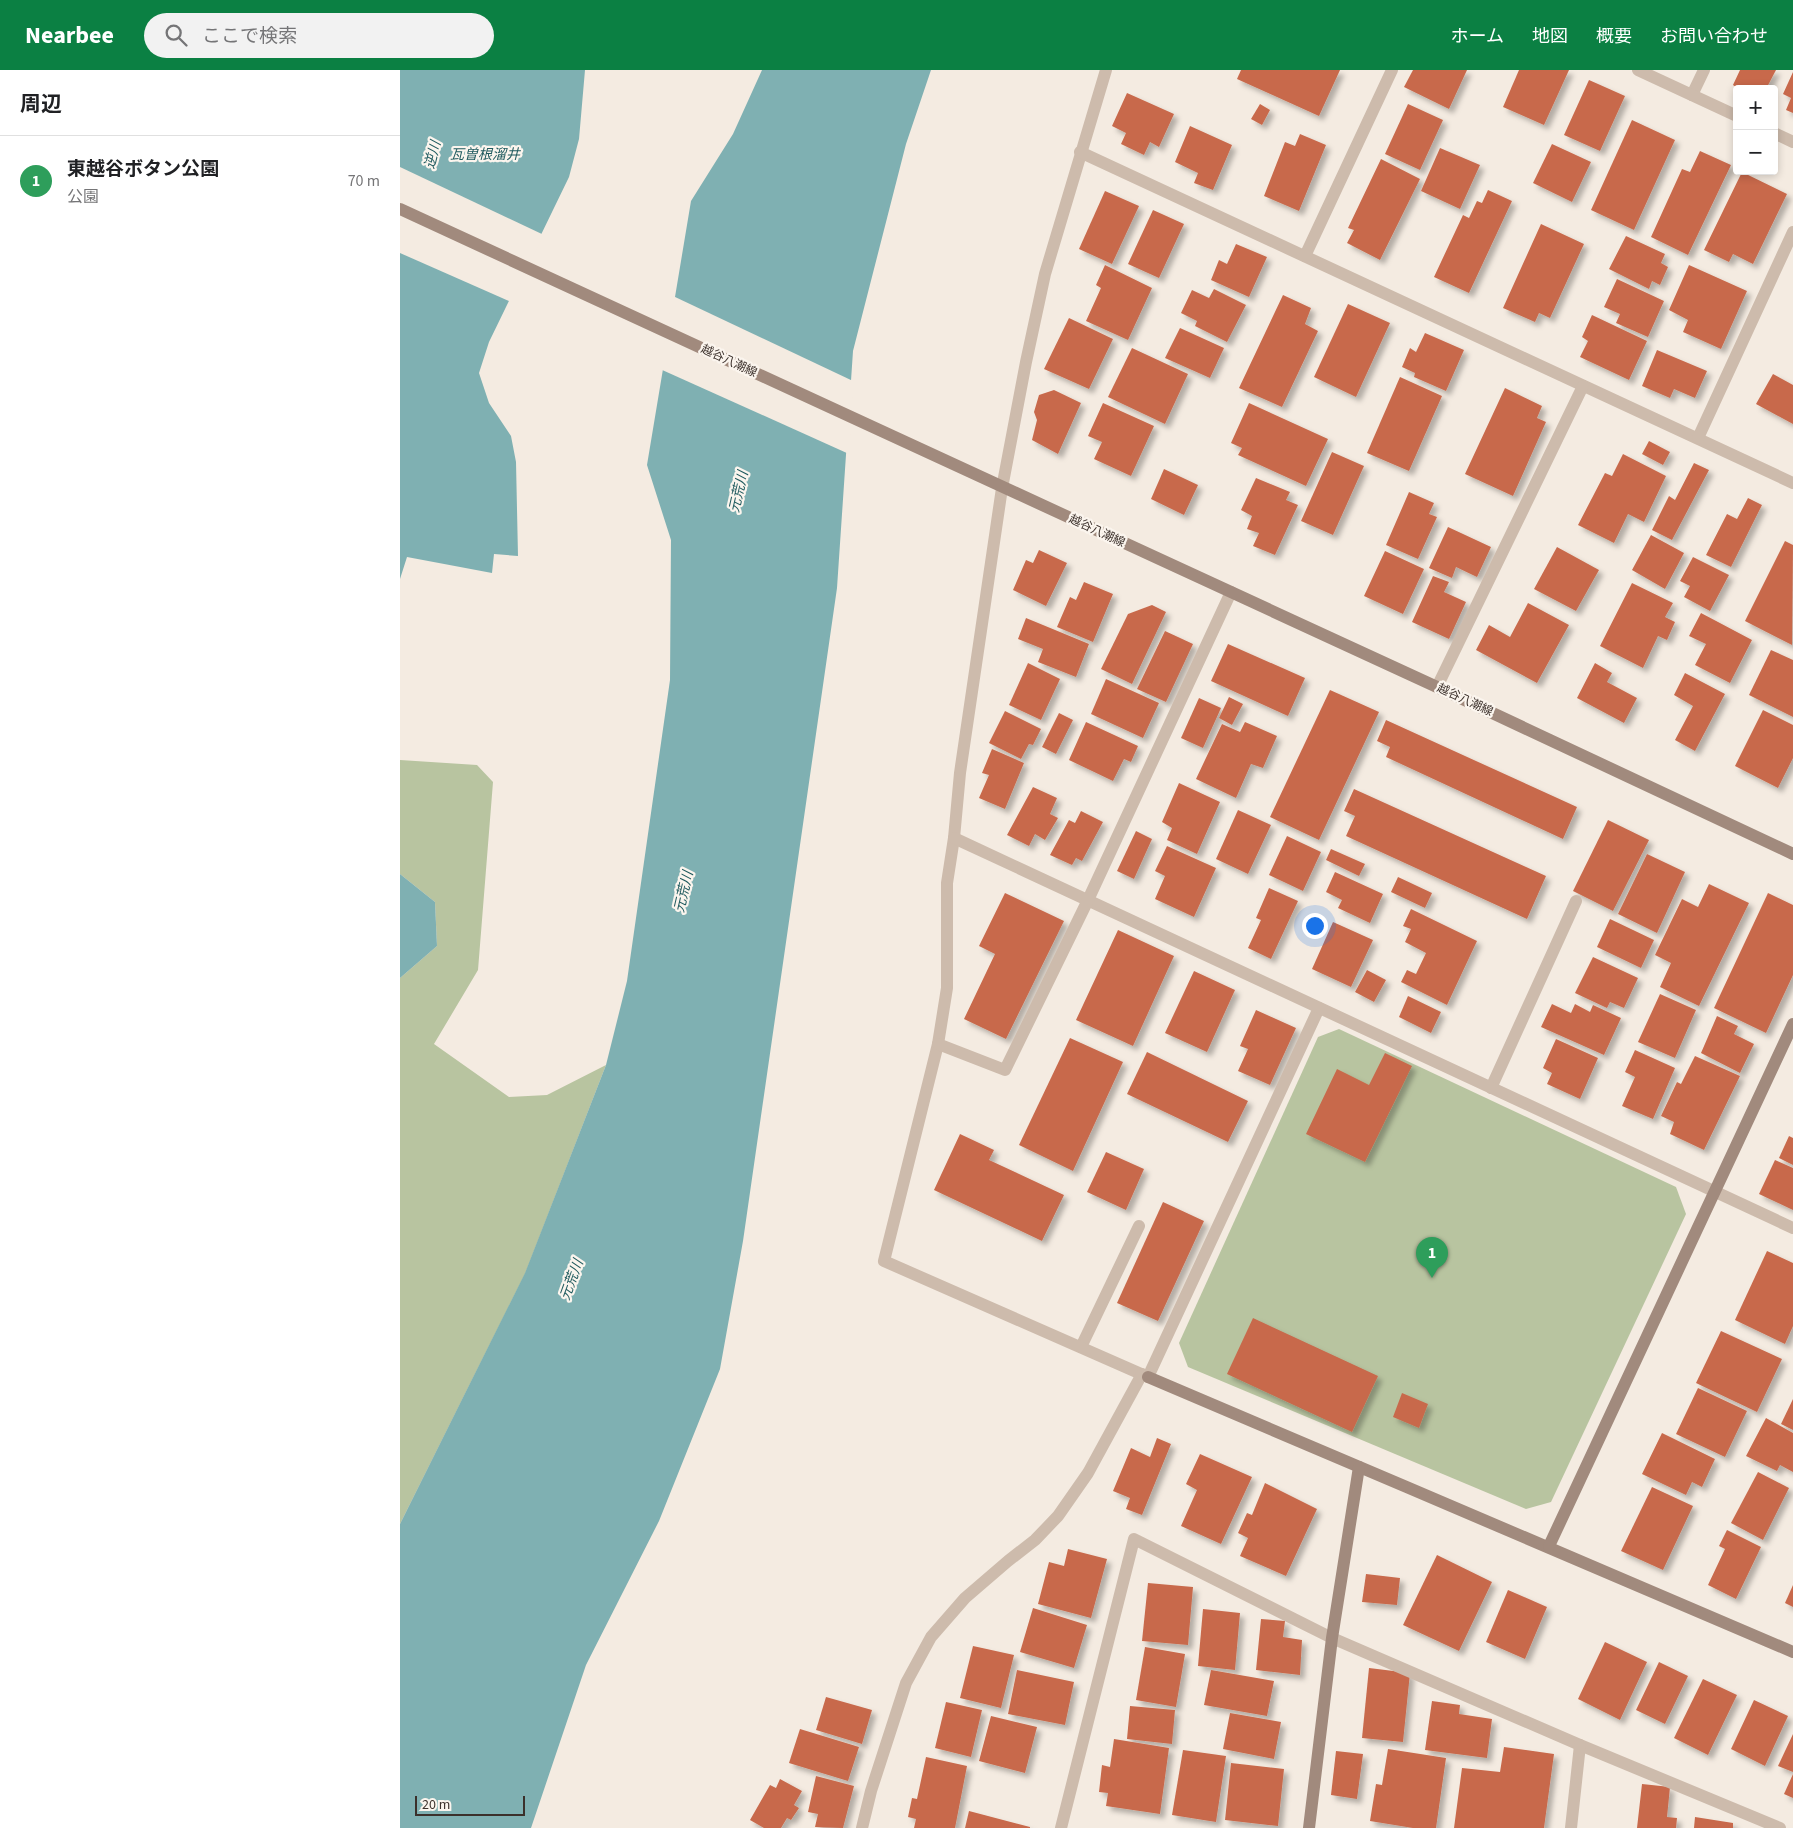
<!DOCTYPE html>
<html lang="ja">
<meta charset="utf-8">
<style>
body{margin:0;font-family:"Source Sans 3","Noto Sans JP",sans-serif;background:#f2f2f2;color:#202124}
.controls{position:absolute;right:15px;top:15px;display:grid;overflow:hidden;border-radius:5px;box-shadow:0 2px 8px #0003}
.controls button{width:45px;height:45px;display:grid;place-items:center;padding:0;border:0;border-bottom:1px solid #e0e0e0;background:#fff;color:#202124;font:25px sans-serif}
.scale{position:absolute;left:15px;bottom:12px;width:110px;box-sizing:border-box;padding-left:5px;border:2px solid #3b302b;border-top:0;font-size:14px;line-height:18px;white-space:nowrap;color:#3b302b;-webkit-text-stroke:4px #fbf5ee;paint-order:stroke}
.you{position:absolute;left:914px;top:855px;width:18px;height:18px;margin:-12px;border:4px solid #fff;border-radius:50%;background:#1a73e8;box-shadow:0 0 0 8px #1a73e833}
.badge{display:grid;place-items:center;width:32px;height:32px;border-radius:50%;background:#0b8043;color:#fff;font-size:16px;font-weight:700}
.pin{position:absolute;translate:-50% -41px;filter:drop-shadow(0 1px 2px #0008)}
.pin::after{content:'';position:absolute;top:26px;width:18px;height:15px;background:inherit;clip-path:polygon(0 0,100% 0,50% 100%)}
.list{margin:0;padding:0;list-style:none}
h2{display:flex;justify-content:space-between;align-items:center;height:65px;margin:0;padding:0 20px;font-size:21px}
h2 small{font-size:16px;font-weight:400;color:#757577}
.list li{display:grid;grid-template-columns:32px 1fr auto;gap:15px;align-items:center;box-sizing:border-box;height:90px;padding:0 20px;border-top:1px solid #e0e0e0}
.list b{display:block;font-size:19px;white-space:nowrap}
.list p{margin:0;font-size:16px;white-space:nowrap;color:#757577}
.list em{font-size:16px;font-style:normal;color:#757577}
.icon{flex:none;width:28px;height:28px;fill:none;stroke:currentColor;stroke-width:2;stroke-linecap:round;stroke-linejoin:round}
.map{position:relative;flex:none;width:1393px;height:1758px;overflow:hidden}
header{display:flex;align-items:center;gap:30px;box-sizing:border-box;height:70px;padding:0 25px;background:#0b8043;color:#fff}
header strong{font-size:24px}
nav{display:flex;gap:28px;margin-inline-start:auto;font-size:18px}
.search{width:350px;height:45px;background:#f2f2f2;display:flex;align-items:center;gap:12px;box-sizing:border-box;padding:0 18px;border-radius:28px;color:#757577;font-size:19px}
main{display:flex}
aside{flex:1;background:#fff}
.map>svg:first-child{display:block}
.green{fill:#b8c4a0}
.water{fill:#7fb0b2}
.pier{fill:#f4ebe1}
.building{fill:#c8694b;filter:url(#shadow)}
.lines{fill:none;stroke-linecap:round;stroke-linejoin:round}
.lane{stroke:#cdbbac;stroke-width:12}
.street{stroke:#cdbbac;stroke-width:12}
.secondary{stroke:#a18a7d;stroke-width:12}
.labels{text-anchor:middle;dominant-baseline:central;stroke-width:4.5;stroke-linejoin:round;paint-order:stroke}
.street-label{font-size:12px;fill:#3b302b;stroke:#fbf5ee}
.water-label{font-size:14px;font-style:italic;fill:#1f5a5e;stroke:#fbf5ee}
</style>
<header>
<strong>Nearbee</strong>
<div class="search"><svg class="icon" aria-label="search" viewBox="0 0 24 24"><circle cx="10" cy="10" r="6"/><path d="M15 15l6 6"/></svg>ここで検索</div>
<nav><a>ホーム</a><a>地図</a><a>概要</a><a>お問い合わせ</a></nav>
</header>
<main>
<aside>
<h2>周辺<small></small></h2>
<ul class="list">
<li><span class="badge" style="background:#2e9e5b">1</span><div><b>東越谷ボタン公園</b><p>公園</p></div><em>70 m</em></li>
</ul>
</aside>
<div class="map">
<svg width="1393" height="1758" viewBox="0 0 1393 1758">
<defs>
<filter id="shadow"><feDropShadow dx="4.5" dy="4.5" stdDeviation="2.5" flood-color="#0004"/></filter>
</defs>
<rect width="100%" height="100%" fill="#f4ebe1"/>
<g class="green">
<polygon points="0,690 77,695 93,712 78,900 34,974 109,1027 147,1025 206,995 125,1204 0,1454 0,908 37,876 35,832 0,804"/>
<polygon points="939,959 1276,1117 1286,1144 1151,1432 1126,1439 788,1297 779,1273 918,967"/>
</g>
<g class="water">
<polygon points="0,0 185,0 179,69 169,107 89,272 79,303 89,333 111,366 116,392 118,486 94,484 92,503 7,487 0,509"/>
<polygon points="362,0 531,0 506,74 453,281 437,518 343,1171 320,1299 259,1451 186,1595 131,1758 0,1758 0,1454 125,1203 206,995 227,911 270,610 271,470 247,395 291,131 333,64"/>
<polygon points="0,804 35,832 37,876 0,908"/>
</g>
<g class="pier">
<polygon points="0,97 144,165 111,232 0,183"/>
<polygon points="273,226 453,311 449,384 260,299"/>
</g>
<g class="building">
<polygon points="841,0 940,0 919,46 837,9"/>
<polygon points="1013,0 1067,0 1049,39 1004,17"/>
<polygon points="1119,0 1169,0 1144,55 1103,37"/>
<polygon points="1340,0 1376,0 1366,19 1339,19 1333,15"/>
<polygon points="1393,2 1393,43 1386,40 1391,28 1383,24"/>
<polygon points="1189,10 1225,26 1200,81 1164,65"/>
<polygon points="727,23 774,44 759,77 750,72 744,85 721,74 726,63 712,56"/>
<polygon points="860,34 870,40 862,55 851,49"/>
<polygon points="1008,34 1043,50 1020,100 985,84"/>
<polygon points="1232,50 1275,70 1234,160 1191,140"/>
<polygon points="790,56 832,75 813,120 794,113 798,103 775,92"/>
<polygon points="900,64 926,75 899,141 864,126 885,72 895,76"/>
<polygon points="1152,74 1191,92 1172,132 1133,113"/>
<polygon points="1040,78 1080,95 1060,139 1021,121"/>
<polygon points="1300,81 1331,95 1288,185 1251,167 1282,99 1290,102"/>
<polygon points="981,89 1020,109 980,190 947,173 954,160 948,158"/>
<polygon points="1342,102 1387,124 1353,194 1333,184 1329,192 1304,180"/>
<polygon points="1088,120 1112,131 1069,223 1034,207 1063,145 1069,148 1077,131 1082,133"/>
<polygon points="705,121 739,136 712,194 679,179"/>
<polygon points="753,140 784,154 759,208 728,194"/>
<polygon points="1141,154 1184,174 1150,248 1139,243 1135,252 1103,238"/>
<polygon points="1226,166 1265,184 1261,193 1268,197 1260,215 1252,211 1249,219 1209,199"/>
<polygon points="836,174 867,187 849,227 811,210 819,190 827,194"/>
<polygon points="705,195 752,218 728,270 686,251 701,218 696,215"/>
<polygon points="1289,195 1347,221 1321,279 1283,262 1288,250 1269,240"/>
<polygon points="1217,209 1264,231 1248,267 1216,253 1220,244 1204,237"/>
<polygon points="814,219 846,235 827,272 795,256 797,251 781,243 792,220 809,228"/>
<polygon points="883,225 911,238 905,254 918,261 882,337 839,318"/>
<polygon points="948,234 990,253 956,327 914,307"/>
<polygon points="1192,245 1247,271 1229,310 1180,287 1188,271 1182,267"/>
<polygon points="669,248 713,269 689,319 644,299"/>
<polygon points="780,258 824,278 810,308 765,288"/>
<polygon points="1025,263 1064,280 1046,321 1014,307 1015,303 1002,297 1010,278 1016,282"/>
<polygon points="732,278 788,304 765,354 708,327"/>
<polygon points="1257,280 1307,301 1295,328 1274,319 1270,328 1242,316"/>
<polygon points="1373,304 1393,315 1393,354 1356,334"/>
<polygon points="1000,307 1042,326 1009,401 967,383"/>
<polygon points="1105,318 1142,336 1137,348 1146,352 1113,426 1065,404"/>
<polygon points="654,320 681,333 658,384 632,370 637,350 634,342 639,325"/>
<polygon points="703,333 754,356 731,406 694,389 702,372 688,366"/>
<polygon points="849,333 928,369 906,416 838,385 842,378 831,373"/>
<polygon points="1249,371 1270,382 1263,395 1242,384"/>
<polygon points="932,382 964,396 933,465 901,451"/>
<polygon points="1223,384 1266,406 1244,452 1228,444 1214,473 1178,455 1205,403 1212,406"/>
<polygon points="1294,393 1309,400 1272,470 1252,460 1269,426 1275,430"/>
<polygon points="764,399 798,415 784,445 751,429"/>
<polygon points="856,408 890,422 886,430 898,435 875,485 853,476 859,463 847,459 852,446 841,440"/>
<polygon points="1009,422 1034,433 1029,444 1037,447 1018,489 986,475"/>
<polygon points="1348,428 1362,435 1331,497 1306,485 1327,444 1337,449"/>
<polygon points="1048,457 1091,477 1077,507 1056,497 1052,508 1029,498"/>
<polygon points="1251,465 1284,483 1265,519 1232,500"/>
<polygon points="1385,471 1393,475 1392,575 1345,551"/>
<polygon points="1157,477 1199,500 1176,541 1134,519"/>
<polygon points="639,480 667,493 646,536 613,520 626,490 633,493"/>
<polygon points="985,481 1024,499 1003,544 964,526"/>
<polygon points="1293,487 1329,505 1310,541 1284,527 1290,516 1280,511"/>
<polygon points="1033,506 1049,512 1044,522 1066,532 1049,569 1012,552"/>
<polygon points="684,512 713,524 693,572 657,557 670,527 676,530"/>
<polygon points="1232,513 1273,533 1265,547 1275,552 1267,570 1258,566 1243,598 1200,576"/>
<polygon points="1128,533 1169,555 1137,613 1076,580 1089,555 1110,567"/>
<polygon points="752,535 766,542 732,614 701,599 728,544"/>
<polygon points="1301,543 1352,570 1330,613 1295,595 1306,574 1289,566"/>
<polygon points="626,548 689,574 676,607 638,592 643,579 618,569"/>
<polygon points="765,561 793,574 766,632 737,619"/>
<polygon points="828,574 905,608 888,646 811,611"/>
<polygon points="1371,580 1393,590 1393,647 1349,625"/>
<polygon points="628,593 660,609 641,650 609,635"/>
<polygon points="1195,593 1212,603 1207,612 1237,628 1224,653 1177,628"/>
<polygon points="1285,603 1325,624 1295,681 1275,670 1293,636 1274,625"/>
<polygon points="706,609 759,633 743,668 691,644"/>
<polygon points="930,620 979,642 919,770 870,747"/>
<polygon points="829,627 843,634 832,655 819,648"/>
<polygon points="799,628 821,638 803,678 781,668"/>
<polygon points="1363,640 1393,655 1393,688 1378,718 1335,696"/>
<polygon points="605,641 641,659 633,675 629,674 621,689 589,673"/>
<polygon points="659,643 673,650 656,684 642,677"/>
<polygon points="986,650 1177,737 1163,769 986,687 990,677 977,671"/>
<polygon points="686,652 738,676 731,692 724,689 713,711 669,690"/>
<polygon points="845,652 877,666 863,698 851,694 836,728 796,709 822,654 840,662"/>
<polygon points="592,679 624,693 605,739 579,728 589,705 582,703"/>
<polygon points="779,713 820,732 797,784 767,770 772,758 762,752"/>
<polygon points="633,717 657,728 650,744 658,748 645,770 635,764 629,776 607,765"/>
<polygon points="954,719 1146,806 1127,849 946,766 955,746 944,741"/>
<polygon points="838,740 871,755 848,804 816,789"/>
<polygon points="681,741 703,752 682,791 676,788 672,795 650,785 669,750 675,753"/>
<polygon points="1208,750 1249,770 1213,841 1173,821"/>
<polygon points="736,761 752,769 734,809 717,801"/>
<polygon points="887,766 921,782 903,821 869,805"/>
<polygon points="767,776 816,798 794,847 755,829 765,806 755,801"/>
<polygon points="931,779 965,794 959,806 926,790"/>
<polygon points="1247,784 1285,802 1257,863 1218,844"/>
<polygon points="935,802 983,824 970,853 938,838 942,830 926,822"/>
<polygon points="998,807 1032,823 1025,838 991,822"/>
<polygon points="1309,814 1349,833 1299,936 1260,917 1271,893 1255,885 1282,829 1298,837"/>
<polygon points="869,818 898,831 871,889 848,878 861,850 856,848"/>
<polygon points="605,823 664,851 606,969 564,949 595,884 579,876"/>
<polygon points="1368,823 1393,835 1393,905 1366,963 1314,938"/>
<polygon points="1011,839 1077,871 1047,935 1001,912 1007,900 1016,904 1026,883 1005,872 1011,859 1003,856"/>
<polygon points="1210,849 1254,870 1241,898 1197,877"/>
<polygon points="933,852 973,870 951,917 912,899"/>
<polygon points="718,860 774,886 733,976 676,950"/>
<polygon points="1193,887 1238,908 1224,938 1210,932 1207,938 1175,923"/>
<polygon points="967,900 986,910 974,932 955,922"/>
<polygon points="794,901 835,920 807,982 765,963"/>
<polygon points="1260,924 1296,940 1275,988 1238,972"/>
<polygon points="1008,926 1041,942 1031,963 999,947"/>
<polygon points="1152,934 1171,943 1175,934 1190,942 1193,935 1221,948 1204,985 1141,957"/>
<polygon points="856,940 896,958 870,1015 838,1001 848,979 840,976"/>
<polygon points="1317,946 1338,956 1334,964 1354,974 1340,1003 1301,983"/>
<polygon points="670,968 723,992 673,1101 619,1075"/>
<polygon points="1156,969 1198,988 1180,1029 1147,1014 1152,1003 1143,998"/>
<polygon points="1235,980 1275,998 1253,1049 1222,1036 1235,1007 1225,1002"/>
<polygon points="747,982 848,1031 828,1072 727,1024"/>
<polygon points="985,983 1012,996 965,1092 906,1064 937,999 969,1015"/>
<polygon points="1295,986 1340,1006 1304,1080 1270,1064 1274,1052 1261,1046 1277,1012 1281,1014"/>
<polygon points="560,1064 594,1080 589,1090 664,1125 642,1171 534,1120"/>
<polygon points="1389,1066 1393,1068 1393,1095 1379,1088"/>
<polygon points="706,1082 744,1099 726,1140 687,1122"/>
<polygon points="1375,1090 1393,1098 1393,1140 1359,1124"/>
<polygon points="763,1132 804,1151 758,1251 717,1233"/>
<polygon points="1367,1181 1393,1193 1393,1256 1385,1274 1335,1250"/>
<polygon points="853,1248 978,1306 952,1362 827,1304"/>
<polygon points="1321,1261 1382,1289 1357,1342 1296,1313"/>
<polygon points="1298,1318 1347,1341 1325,1387 1276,1364"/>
<polygon points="1002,1323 1028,1334 1019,1358 993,1347"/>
<polygon points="1393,1329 1393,1360 1381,1354"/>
<polygon points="1366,1348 1393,1363 1393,1402 1380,1395 1377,1401 1346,1386"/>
<polygon points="1262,1363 1315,1389 1302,1417 1292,1412 1286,1425 1242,1404"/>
<polygon points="757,1368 771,1374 742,1445 726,1439 730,1428 713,1421 731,1378 750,1387"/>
<polygon points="800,1384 852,1407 821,1474 781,1456 797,1420 786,1414"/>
<polygon points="1358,1402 1389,1418 1363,1470 1331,1453"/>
<polygon points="865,1413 917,1439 886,1506 840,1486 848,1468 838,1463 847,1443 852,1445"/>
<polygon points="1252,1417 1293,1436 1263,1500 1221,1481"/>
<polygon points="1327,1460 1361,1477 1336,1529 1308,1515 1325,1479 1319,1476"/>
<polygon points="668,1479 707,1489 691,1548 638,1534 649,1492 664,1496"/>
<polygon points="1037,1485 1092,1512 1059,1581 1003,1555"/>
<polygon points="966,1504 1000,1508 997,1535 962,1532"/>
<polygon points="748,1513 793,1517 788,1575 742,1571"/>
<polygon points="1393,1515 1393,1537 1385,1533"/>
<polygon points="1108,1520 1147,1537 1125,1589 1086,1572"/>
<polygon points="633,1538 687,1555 674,1598 620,1582"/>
<polygon points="803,1539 840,1543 835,1600 798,1596"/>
<polygon points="861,1549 885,1551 883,1567 902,1570 900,1605 856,1600"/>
<polygon points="1205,1572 1247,1592 1220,1650 1178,1629"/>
<polygon points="573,1576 614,1585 601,1638 560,1628"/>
<polygon points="745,1577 785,1584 776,1637 736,1630"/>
<polygon points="1259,1592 1288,1606 1265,1654 1236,1640"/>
<polygon points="969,1598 1010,1603 1003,1672 962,1668"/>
<polygon points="617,1600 674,1612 665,1655 608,1644"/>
<polygon points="811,1600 874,1611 867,1646 804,1635"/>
<polygon points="1303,1609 1337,1625 1308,1685 1274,1668"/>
<polygon points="426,1627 472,1640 462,1674 416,1660"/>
<polygon points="1354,1630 1388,1646 1365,1696 1331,1679"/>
<polygon points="1032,1631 1060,1635 1059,1644 1092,1649 1087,1688 1025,1680"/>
<polygon points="546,1632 582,1640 571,1687 535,1678"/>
<polygon points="730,1636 775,1640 772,1674 727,1669"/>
<polygon points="830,1643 881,1652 874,1689 823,1679"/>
<polygon points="591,1646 637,1657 625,1703 579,1691"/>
<polygon points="400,1659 459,1677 448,1711 389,1693"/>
<polygon points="1393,1664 1393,1702 1378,1696"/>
<polygon points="714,1669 769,1678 760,1744 706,1736 708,1723 699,1722 702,1695 710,1697"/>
<polygon points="1104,1677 1154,1684 1144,1758 1054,1758 1062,1698 1100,1702"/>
<polygon points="988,1679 1046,1688 1036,1758 1013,1758 970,1751 976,1714 982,1715"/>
<polygon points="783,1680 826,1686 816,1752 772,1745"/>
<polygon points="936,1681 963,1684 957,1729 931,1725"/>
<polygon points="526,1687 567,1696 555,1758 514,1758 516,1749 508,1747 512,1728 517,1729"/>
<polygon points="831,1693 884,1699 878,1756 825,1750"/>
<polygon points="1393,1704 1393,1728 1384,1724"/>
<polygon points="416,1706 454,1716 443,1758 415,1757 418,1744 408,1742"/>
<polygon points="380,1709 402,1721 394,1735 399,1738 391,1750 387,1748 381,1758 364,1758 350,1750 370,1715 376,1718"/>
<polygon points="1242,1714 1270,1717 1267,1747 1277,1748 1276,1758 1237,1758"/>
<polygon points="569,1741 630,1757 630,1758 565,1758"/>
<polygon points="1295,1747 1333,1753 1333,1758 1294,1758"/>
</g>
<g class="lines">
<g class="lane">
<polyline points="1292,25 1304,0"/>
<polyline points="1091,1018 1176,831"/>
<polyline points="681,1277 739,1156"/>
</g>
<g class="street">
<polyline points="706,0 645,204 626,292 602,418 560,703 554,768 547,813 547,918 538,974 484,1191 748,1307 919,938"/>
<polyline points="1238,0 1337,46"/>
<polyline points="1374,63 1393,72"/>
<polyline points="680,82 1393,413"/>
<polyline points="905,186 992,0"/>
<polyline points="1298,368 1393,162"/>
<polyline points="1037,617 1183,316"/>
<polyline points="554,768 1393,1158"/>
<polyline points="538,974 605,1000 688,830 831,522"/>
<polyline points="462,1758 471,1721 506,1613 531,1567 565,1528 608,1491 635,1470 658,1446 688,1403 742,1304"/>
<polyline points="661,1758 734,1469 932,1568 1180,1675 1380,1758"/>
<polyline points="1171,1758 1180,1675"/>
</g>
<g class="secondary">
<polyline points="0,139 1037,617 1393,784"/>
<path d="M748,1307C963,1399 1178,1489 1393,1582"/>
<polyline points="1149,1476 1393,954"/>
<polyline points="909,1758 932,1568 959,1397"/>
</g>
</g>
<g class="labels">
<g class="street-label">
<text transform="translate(329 291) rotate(25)">越谷八潮線</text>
<text transform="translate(697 461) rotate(25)">越谷八潮線</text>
<text transform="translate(1065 630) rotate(25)">越谷八潮線</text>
</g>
<g class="water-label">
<text transform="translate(33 85) rotate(-76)">逆川</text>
<text x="85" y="85">瓦曽根溜井</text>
<text transform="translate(339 422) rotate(-77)">元荒川</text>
<text transform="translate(284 822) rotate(-77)">元荒川</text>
<text transform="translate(172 1210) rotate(-70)">元荒川</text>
</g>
</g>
</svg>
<div class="controls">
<button>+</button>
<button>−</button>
</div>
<div class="scale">20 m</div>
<div class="you"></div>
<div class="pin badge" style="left:1032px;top:1208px;background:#2e9e5b">1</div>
</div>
</main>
